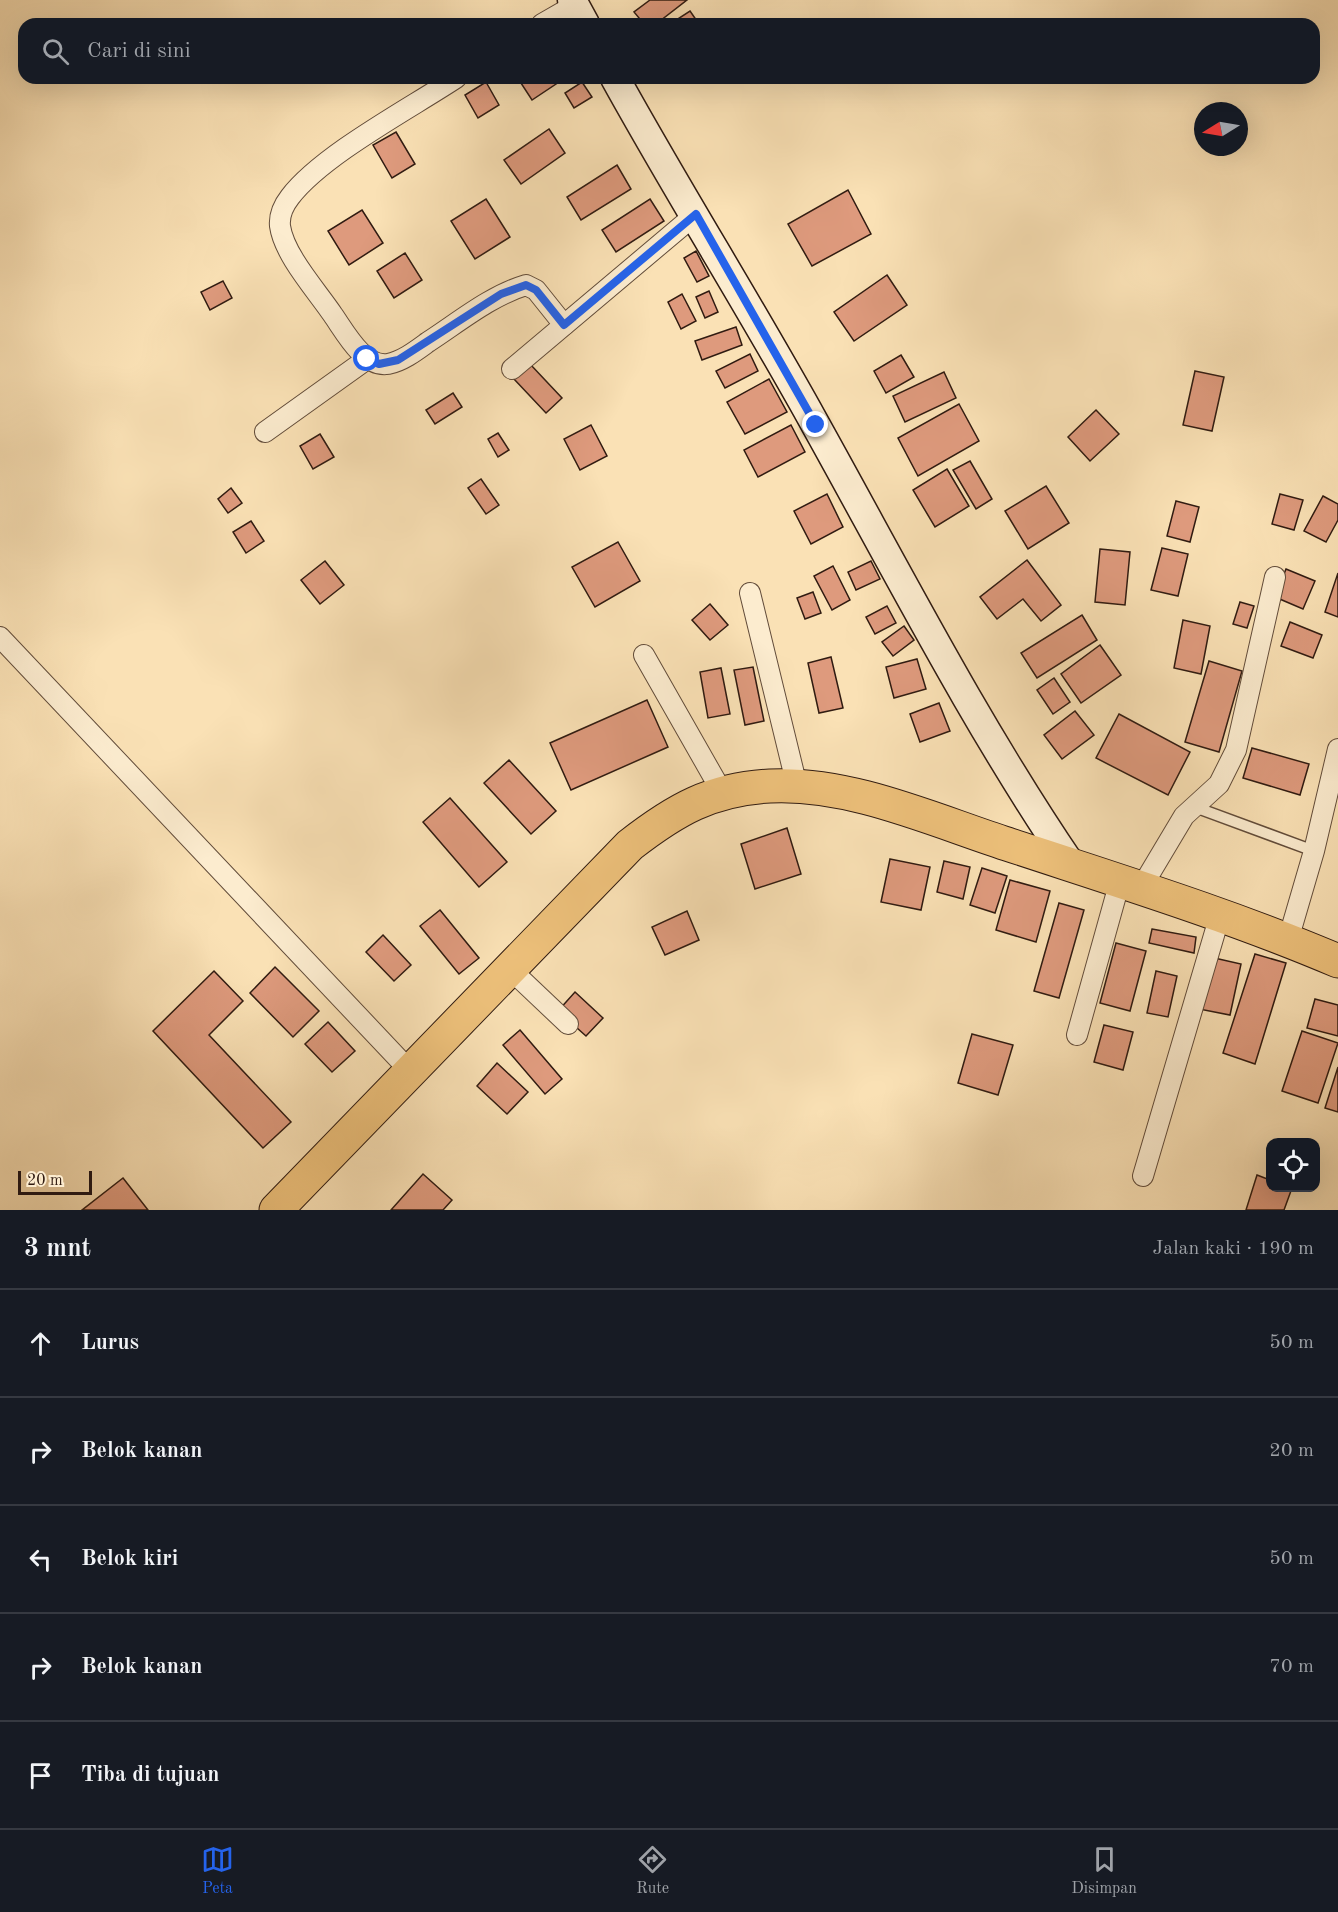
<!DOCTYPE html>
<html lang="id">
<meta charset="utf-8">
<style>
body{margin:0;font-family:"Old Standard TT",serif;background:#242831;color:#f1f3f6}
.controls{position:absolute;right:18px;bottom:18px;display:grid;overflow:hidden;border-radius:12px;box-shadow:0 6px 24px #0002}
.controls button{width:54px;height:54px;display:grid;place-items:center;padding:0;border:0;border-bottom:2px solid #363941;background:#171b24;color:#f1f3f6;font:30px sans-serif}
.compass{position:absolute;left:1194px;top:102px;width:54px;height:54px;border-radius:50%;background:#171b24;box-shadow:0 6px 24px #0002;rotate:259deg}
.scale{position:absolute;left:18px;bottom:15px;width:74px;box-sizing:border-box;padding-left:6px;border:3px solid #301b11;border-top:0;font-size:16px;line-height:21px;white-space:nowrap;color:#301b11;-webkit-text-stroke:4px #fceccf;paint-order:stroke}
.stop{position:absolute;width:18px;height:18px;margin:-14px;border:4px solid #2563eb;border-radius:50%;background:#fff}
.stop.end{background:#2563eb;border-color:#fff;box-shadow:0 2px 6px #0008}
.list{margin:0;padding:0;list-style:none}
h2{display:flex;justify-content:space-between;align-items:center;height:78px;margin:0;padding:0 24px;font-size:26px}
h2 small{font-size:20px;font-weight:400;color:#9ea1a6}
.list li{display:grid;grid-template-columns:39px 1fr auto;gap:18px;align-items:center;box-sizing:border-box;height:108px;padding:0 24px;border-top:2px solid #363941}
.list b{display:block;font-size:22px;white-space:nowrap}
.list em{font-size:20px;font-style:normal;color:#9ea1a6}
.icon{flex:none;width:33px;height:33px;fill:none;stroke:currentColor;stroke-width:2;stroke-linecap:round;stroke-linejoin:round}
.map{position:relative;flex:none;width:1338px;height:1210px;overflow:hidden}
.search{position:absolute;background:#171b24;box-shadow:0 6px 24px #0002;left:18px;right:18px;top:18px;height:66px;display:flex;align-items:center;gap:15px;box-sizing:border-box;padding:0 21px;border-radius:18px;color:#9ea1a6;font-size:22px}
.sheet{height:618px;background:#171b24}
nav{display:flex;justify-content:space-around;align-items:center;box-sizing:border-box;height:84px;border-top:2px solid #363941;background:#171b24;font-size:16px;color:#9ea1a6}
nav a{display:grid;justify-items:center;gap:3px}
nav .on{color:#2563eb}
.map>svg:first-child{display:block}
.building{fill:#de9a7d;stroke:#301b11;stroke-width:1.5}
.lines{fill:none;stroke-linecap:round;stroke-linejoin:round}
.lane-casing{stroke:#624c3a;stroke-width:13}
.street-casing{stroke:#624c3a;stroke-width:22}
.secondary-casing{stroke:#301b11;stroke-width:31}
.highway-casing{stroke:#301b11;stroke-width:35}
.lane{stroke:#fceccf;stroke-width:10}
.street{stroke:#fceccf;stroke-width:20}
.secondary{stroke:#fceccf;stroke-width:28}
.highway{stroke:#edc07a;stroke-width:33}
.route{stroke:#2563eb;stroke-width:8}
</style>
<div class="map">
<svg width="1338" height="1210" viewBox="0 0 1338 1210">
<rect width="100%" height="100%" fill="#fae1b5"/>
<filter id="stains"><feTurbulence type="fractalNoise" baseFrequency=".00333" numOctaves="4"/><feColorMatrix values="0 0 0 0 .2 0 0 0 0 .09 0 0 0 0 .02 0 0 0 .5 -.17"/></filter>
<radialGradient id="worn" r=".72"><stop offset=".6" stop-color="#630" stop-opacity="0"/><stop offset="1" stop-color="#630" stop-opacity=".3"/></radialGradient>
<g class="building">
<polygon points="650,0 687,0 656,24 644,24 634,12"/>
<polygon points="690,11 699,24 670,24"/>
<polygon points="523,78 565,78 532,100 519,80"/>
<polygon points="486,82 499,105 478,118 465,95"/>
<polygon points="582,82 592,97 574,108 565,93"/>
<polygon points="549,129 565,153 521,184 504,160"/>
<polygon points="396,132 415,164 392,178 373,145"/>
<polygon points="617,165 631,189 581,220 567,197"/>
<polygon points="848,190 871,234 812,266 788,224"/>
<polygon points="486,199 510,237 475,259 451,221"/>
<polygon points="650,199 664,221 616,252 602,230"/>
<polygon points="362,210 383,243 349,265 328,231"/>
<polygon points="696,251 709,276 697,282 684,258"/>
<polygon points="405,253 422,280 394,298 377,271"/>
<polygon points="887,275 907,305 854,341 834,312"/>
<polygon points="223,281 232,298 210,310 201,292"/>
<polygon points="709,291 718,312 705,318 696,297"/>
<polygon points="682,294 696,321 681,329 668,302"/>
<polygon points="736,327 742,345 702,360 695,341"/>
<polygon points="750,354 758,371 725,388 716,371"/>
<polygon points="901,355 914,377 886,393 874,371"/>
<polygon points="530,364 562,398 546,413 514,379"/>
<polygon points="1195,371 1224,377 1212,431 1183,425"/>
<polygon points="944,372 956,398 905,422 893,396"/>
<polygon points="769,379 787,412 745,434 727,402"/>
<polygon points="453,393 462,407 435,424 426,410"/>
<polygon points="959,404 979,441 918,476 898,438"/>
<polygon points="1096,410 1119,434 1090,461 1068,437"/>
<polygon points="591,425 607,456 580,470 564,439"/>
<polygon points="791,425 805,452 758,477 744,450"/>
<polygon points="498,433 509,450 498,457 488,439"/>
<polygon points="320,434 334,457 313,469 300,446"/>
<polygon points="970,461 992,499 976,509 953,470"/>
<polygon points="947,469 969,506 935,527 913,490"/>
<polygon points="481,479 499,505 486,514 468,488"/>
<polygon points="1046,486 1069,523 1028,549 1005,511"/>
<polygon points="231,488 242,503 228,513 218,499"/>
<polygon points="827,494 843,527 811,544 794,511"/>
<polygon points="1280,494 1303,500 1294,530 1272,524"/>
<polygon points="1323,496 1338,504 1338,520 1326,542 1304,531"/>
<polygon points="1176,501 1199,507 1190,542 1167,536"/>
<polygon points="251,521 264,541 246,553 233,532"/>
<polygon points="618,542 640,581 595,607 572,567"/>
<polygon points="1162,548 1188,554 1178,596 1151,590"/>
<polygon points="1100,549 1130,552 1125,605 1095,602"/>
<polygon points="1027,560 1061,605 1041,621 1023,599 997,619 980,597"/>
<polygon points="325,561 344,585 320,604 301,580"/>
<polygon points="871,561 880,579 856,590 848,572"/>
<polygon points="833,566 850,600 832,610 814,576"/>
<polygon points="1286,569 1315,581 1303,609 1275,597"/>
<polygon points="1338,573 1338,617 1325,612"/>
<polygon points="813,592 821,613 805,619 797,598"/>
<polygon points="1240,602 1254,606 1247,628 1233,624"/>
<polygon points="710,604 728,625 710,640 692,620"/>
<polygon points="887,606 896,623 875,634 866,617"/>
<polygon points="1082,615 1097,640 1037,678 1021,653"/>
<polygon points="1183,620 1210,626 1201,674 1174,668"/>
<polygon points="1290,622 1322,635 1313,658 1281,646"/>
<polygon points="904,626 914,640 893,656 882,642"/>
<polygon points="1100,645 1121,675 1081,703 1061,674"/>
<polygon points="831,657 843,708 819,713 808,663"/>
<polygon points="917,659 926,689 894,698 886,667"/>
<polygon points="1209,661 1242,671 1219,752 1185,742"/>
<polygon points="753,667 764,721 745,725 734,670"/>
<polygon points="721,668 730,714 708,718 700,672"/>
<polygon points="1054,678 1070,702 1053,714 1037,690"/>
<polygon points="647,700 668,747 571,790 550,743"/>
<polygon points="939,703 950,731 920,742 910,714"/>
<polygon points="1075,711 1094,735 1062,759 1044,735"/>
<polygon points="1119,714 1190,752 1168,795 1096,758"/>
<polygon points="1252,748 1309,764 1300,795 1243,778"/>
<polygon points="509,760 556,811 531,834 484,783"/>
<polygon points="450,798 507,862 479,887 423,822"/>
<polygon points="787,828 801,874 755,889 741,844"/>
<polygon points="890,859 930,867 921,910 881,902"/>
<polygon points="944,861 970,867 963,899 937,892"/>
<polygon points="982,868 1007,876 995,913 970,905"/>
<polygon points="1010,880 1050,891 1036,942 996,930"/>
<polygon points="1059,903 1084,910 1059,998 1034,991"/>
<polygon points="440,910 479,958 459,974 420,926"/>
<polygon points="687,911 699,940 665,955 652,927"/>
<polygon points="1152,929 1196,937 1194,953 1149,943"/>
<polygon points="383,935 411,965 394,981 366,952"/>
<polygon points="1116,943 1146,951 1130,1011 1100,1003"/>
<polygon points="1255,954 1286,963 1255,1064 1223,1053"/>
<polygon points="1210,957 1241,964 1230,1015 1199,1009"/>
<polygon points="275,967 319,1011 293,1037 250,993"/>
<polygon points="214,971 243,1001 209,1035 291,1122 263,1148 153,1031"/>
<polygon points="1156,971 1177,976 1168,1017 1147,1013"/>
<polygon points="575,992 603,1018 586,1036 558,1011"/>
<polygon points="1315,999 1338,1005 1338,1036 1307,1028"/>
<polygon points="328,1022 355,1051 332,1072 305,1044"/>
<polygon points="1104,1025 1133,1032 1123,1070 1094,1062"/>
<polygon points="520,1030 562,1079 545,1094 503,1045"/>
<polygon points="1302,1031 1338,1043 1318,1103 1282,1091"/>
<polygon points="972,1034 1013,1045 998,1095 958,1083"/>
<polygon points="497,1063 528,1092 507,1114 477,1086"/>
<polygon points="1338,1067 1338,1112 1325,1108"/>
<polygon points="423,1174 452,1200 443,1210 391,1210"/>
<polygon points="1257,1175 1270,1180 1270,1188 1292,1188 1284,1210 1246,1210"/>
<polygon points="123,1178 148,1210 82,1210"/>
</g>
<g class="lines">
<g class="lane-casing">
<polyline id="lane" points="1192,806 1314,851"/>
</g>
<g class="street-casing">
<g id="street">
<polyline points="542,24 575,5"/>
<path d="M456,78C409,109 322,155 290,197C283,206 279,216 280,226C284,255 317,291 333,315C345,332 364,368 388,364C403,361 417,350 428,342C459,322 490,296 526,285L536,290L564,325"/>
<polyline points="512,369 696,214"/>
<polyline points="265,432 367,359"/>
<polyline points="750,593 797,786"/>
<polyline points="0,637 410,1071"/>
<polyline points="644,655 722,792"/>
<polyline points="1141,888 1184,816 1219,784 1236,750 1275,577"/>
<polyline points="1288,940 1314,851 1338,749"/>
<polyline points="511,970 568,1024"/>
<polyline points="1077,1035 1120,881"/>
<polyline points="1143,1176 1220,915"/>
</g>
</g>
<g class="secondary-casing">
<g id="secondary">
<polyline points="572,0 585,24"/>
<path d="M615,78C679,194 750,306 814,422C897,571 975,724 1071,865"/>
</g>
</g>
<g class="highway-casing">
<path id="highway" d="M276,1210L630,845C675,810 711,789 770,786C850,782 933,820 1007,844C1119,881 1230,915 1338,961"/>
</g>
<use href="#lane" class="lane"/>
<use href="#street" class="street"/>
<use href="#secondary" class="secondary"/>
<use href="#highway" class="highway"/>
</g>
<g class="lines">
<polyline class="route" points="367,359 379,364 398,360 501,294 526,285 536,290 564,325 696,214 816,425"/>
</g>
<rect width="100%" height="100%" filter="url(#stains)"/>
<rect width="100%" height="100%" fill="url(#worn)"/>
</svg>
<div class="controls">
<button><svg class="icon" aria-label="locate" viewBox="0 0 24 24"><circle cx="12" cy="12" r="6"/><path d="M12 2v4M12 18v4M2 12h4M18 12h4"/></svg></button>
</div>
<svg class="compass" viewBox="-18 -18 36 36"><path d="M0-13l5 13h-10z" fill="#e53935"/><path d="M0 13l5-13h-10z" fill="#9ea1a6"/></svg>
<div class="scale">20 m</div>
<div class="stop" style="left:367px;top:359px"></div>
<div class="stop end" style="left:816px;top:425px"></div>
<div class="search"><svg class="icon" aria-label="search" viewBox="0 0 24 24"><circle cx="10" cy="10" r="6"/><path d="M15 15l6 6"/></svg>Cari di sini</div>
</div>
<section class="sheet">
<h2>3 mnt<small>Jalan kaki · 190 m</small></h2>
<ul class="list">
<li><svg class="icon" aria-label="ahead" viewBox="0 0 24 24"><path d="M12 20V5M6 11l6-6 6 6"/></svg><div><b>Lurus</b></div><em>50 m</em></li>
<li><svg class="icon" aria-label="right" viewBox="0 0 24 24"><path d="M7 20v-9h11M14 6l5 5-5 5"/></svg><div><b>Belok kanan</b></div><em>20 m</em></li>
<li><svg class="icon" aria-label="left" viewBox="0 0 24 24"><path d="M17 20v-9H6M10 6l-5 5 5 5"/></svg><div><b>Belok kiri</b></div><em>50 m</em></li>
<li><svg class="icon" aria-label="right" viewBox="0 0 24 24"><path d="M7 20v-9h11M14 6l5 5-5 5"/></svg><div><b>Belok kanan</b></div><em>70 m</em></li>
<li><svg class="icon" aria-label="arrive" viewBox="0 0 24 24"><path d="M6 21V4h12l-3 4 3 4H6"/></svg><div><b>Tiba di tujuan</b></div></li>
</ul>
</section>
<nav>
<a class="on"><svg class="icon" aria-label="map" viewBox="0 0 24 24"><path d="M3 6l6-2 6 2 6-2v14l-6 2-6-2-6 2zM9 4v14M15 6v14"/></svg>Peta</a>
<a><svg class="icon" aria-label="directions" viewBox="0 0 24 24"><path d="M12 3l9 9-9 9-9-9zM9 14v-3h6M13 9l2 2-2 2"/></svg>Rute</a>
<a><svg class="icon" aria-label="saved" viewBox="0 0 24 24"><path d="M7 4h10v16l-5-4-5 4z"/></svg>Disimpan</a>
</nav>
